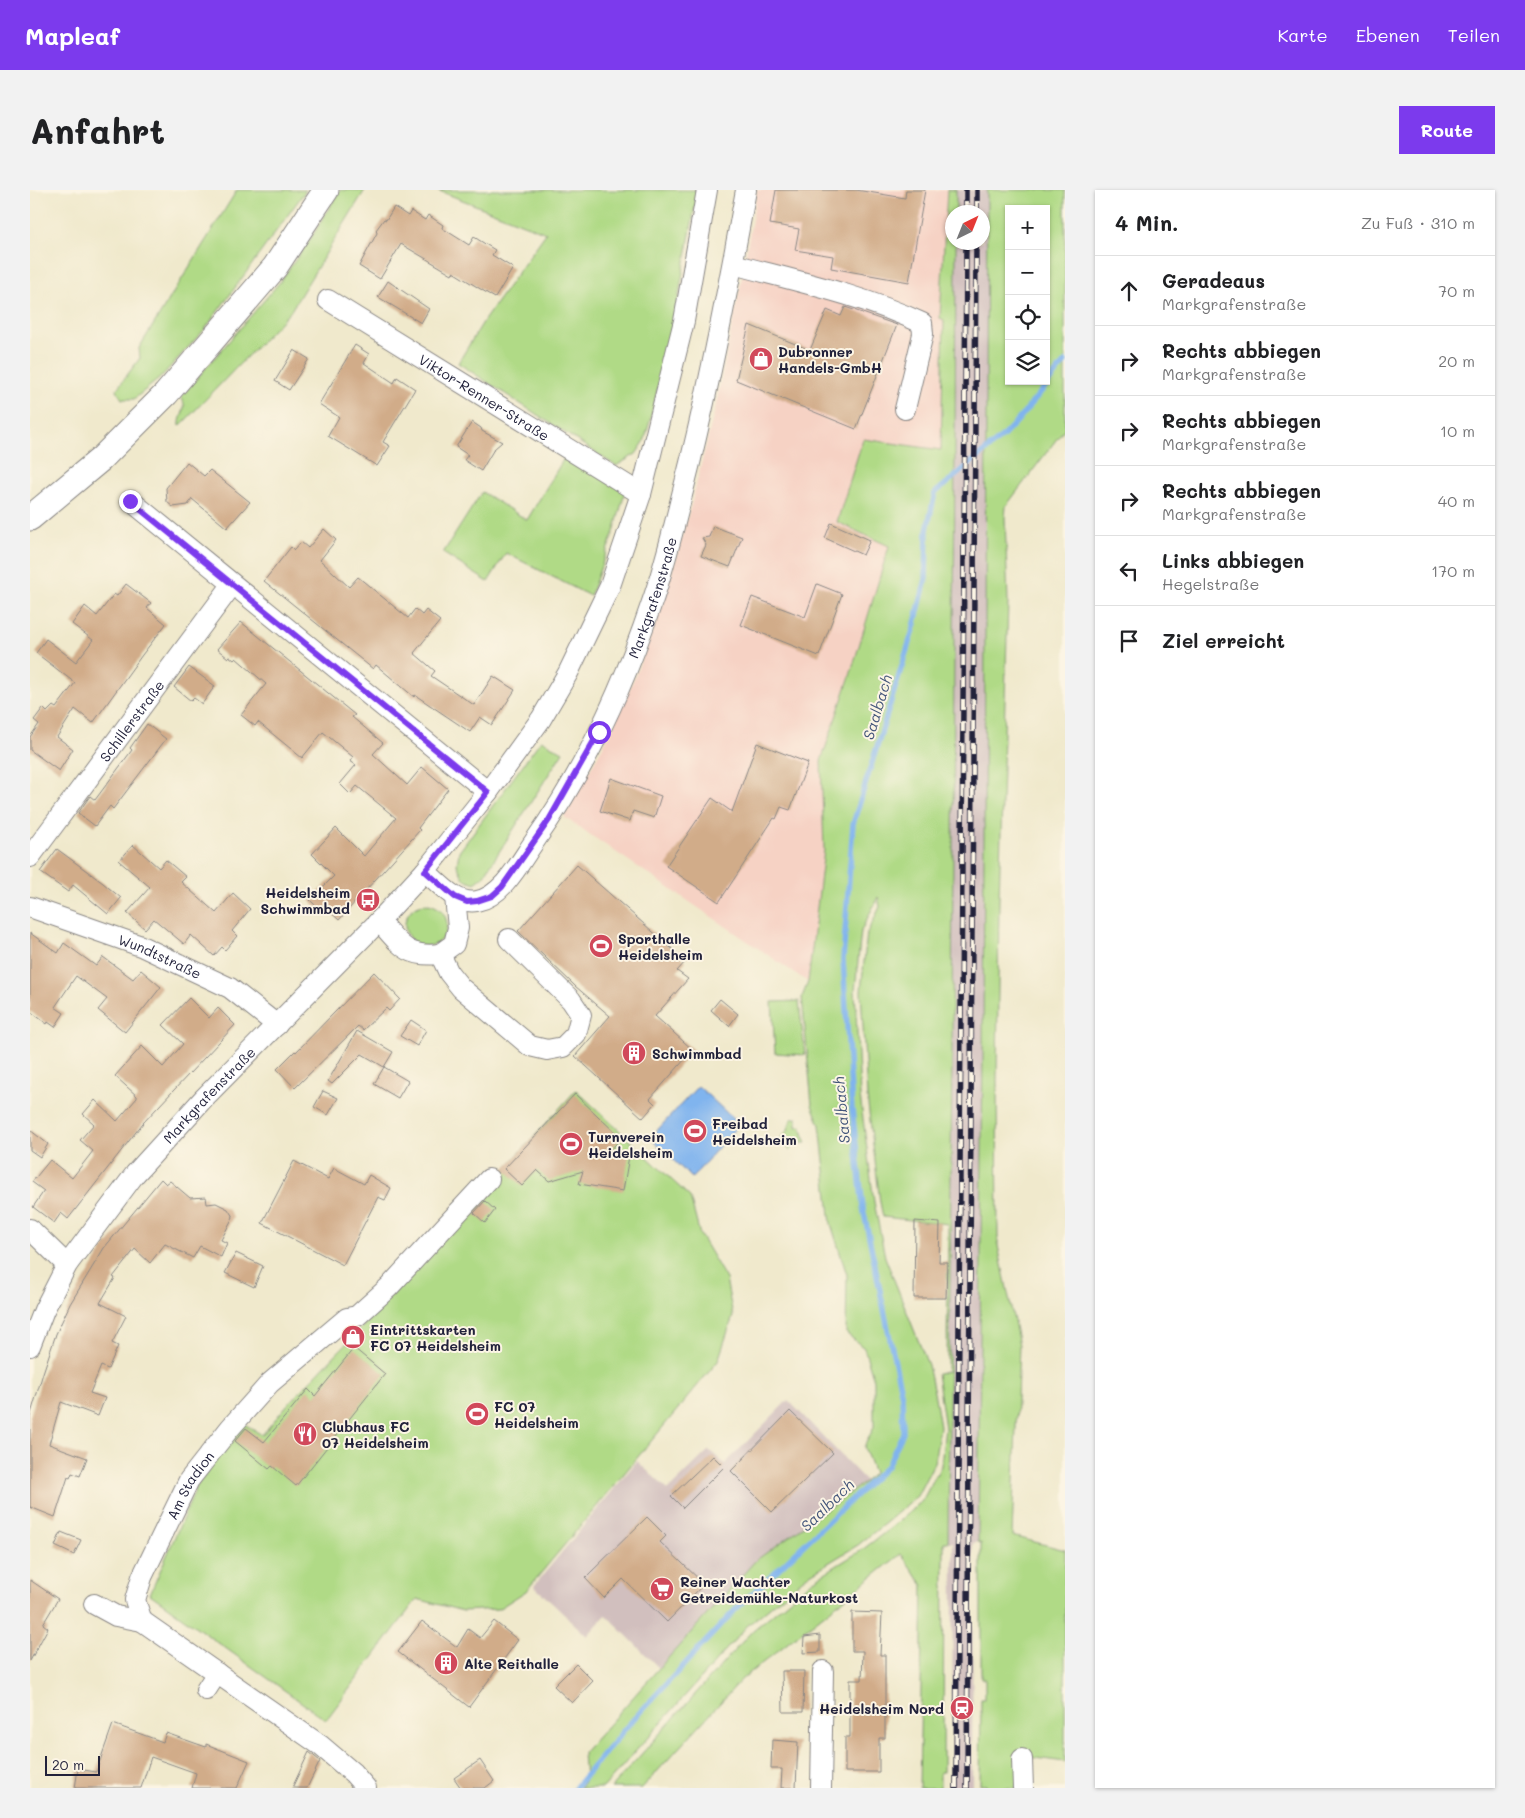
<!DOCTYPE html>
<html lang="de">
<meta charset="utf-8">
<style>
body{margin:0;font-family:Mali,sans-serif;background:#f2f2f2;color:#202124}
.controls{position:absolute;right:15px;top:15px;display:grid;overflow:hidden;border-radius:0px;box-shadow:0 1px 4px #0004}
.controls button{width:45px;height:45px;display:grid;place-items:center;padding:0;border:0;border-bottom:1px solid #e0e0e0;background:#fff;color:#202124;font:25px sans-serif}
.compass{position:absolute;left:915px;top:15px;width:45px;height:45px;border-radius:50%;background:#fff;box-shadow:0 1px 4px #0004;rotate:43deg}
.scale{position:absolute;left:15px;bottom:12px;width:55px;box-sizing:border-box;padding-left:5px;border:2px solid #22223b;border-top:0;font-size:14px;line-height:18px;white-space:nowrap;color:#22223b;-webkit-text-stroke:4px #fcf5e5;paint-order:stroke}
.stop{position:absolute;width:15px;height:15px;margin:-11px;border:4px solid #7c3aed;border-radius:50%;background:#fff}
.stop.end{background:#7c3aed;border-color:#fff;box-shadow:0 1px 5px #0008}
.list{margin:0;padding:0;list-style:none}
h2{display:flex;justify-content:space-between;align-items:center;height:65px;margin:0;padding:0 20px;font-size:21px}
h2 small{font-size:16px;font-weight:400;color:#757577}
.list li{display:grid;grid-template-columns:32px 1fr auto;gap:15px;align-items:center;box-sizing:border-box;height:70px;padding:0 20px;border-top:1px solid #e0e0e0}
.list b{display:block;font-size:19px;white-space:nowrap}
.list p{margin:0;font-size:16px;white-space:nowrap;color:#757577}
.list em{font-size:16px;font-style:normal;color:#757577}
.icon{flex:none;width:28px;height:28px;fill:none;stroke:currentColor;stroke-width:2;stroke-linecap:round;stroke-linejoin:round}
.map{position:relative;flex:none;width:1035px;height:1598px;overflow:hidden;border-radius:0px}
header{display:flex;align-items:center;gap:30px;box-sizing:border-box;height:70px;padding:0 25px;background:#7c3aed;color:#fff}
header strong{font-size:24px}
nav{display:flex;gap:28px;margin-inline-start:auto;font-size:18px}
.intro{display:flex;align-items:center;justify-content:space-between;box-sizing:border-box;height:120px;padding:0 30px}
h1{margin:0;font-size:35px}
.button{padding:12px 22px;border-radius:0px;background:#7c3aed;color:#fff;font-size:18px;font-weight:700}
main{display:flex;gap:30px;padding:0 30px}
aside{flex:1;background:#fff;border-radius:0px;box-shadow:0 1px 4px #0004}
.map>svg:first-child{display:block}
.built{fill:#f6d2c4}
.industrial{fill:#d1bfbe}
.green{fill:#b0da86;stroke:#697e60;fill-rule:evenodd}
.water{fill:#80b4ee;stroke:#516b94}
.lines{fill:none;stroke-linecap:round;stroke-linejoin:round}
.stream{stroke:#80b4ee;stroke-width:5.5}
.building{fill:#d1ac89}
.minor-casing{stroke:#898684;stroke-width:22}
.major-casing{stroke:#898684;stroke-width:27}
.minor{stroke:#fff;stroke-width:20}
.major{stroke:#fff;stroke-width:25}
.rail-casing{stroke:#22223b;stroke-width:5.5}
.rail{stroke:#fcf5e5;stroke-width:4;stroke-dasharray:11;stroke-linecap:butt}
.route{stroke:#7c3aed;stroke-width:6}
.labels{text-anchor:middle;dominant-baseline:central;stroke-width:4;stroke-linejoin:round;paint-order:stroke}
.poi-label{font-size:14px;font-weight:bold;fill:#22223b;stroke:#fcf5e5;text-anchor:start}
.street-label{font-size:14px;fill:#22223b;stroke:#fcf5e5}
.water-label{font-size:15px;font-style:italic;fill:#43557a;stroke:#fcf5e5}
</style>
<header>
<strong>Mapleaf</strong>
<nav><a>Karte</a><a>Ebenen</a><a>Teilen</a></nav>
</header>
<div class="intro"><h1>Anfahrt</h1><a class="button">Route</a></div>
<main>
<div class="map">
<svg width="1035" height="1598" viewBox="0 0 1035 1598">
<rect width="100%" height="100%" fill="#fcf5e5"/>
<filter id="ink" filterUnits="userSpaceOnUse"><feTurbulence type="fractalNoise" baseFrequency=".02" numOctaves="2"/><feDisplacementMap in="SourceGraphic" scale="10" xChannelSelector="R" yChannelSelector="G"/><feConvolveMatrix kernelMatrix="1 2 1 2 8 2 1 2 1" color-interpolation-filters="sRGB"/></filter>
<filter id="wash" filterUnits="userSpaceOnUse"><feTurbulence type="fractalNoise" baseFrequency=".0096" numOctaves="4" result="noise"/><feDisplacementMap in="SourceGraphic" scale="20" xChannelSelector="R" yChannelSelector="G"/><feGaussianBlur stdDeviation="1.12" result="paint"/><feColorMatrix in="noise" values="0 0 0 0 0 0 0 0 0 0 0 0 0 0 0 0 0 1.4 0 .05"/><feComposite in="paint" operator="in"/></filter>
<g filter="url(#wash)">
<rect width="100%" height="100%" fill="#f0e9cc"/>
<polygon class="built" points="727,0 917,0 910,128 914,130 911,260 807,332 859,356 820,486 791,571 794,660 778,792 534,627 581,542 605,486 632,417 662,311 685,219 712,87"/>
<g class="industrial">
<polygon points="926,0 957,0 953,863 948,1352 943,1353 942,1598 922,1598 923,1352 918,1352 922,863 924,350 926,53 952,52 952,22 926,22"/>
<polygon points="758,1210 836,1291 725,1371 629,1478 576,1425 557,1446 504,1396 607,1271 638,1300 679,1260 695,1274"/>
</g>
<g class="green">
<polygon points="207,0 276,0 175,139 130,188 104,209 92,209 86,200 110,168 109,158"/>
<path d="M310,0H335L260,122L150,236C149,224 159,219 151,207L249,93L281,48Z"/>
<polygon points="407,0 668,0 646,121 620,231 614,252 606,264 586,276 428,173 455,129 516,43"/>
<polygon points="917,0 926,0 926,22 922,22 922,52 926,53 922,863 918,1352 914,1352 913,1582 910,1582 910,1598 889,1598 893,1395 871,1364 712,1489 612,1598 581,1598 722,1441 782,1391 832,1360 862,1337 892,1311 911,1276 915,1238 907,1183 917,1182 918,1034 853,1027 850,1012 837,906 831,801 837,743 850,717 848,707 831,741 825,800 830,906 844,1012 855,1067 898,1175 905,1207 910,1237 904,1273 887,1306 858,1331 828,1355 777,1386 717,1436 573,1598 550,1598 555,1590 553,1563 725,1371 836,1291 844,1283 834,1257 844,1237 844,1190 834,1158 816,1143 817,1085 801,1034 790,935 782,915 772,807 778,792 794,660 791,571 820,486 859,356 807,332 833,249 911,260 914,130 910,128"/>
<path d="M957,0H1035V238L976,316L975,328L978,412L969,710L967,890L968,1056L989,1155L982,1346L1035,1360V1572L998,1567L999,1598H956V1594H950L951,1509H955V1489H951V1353L948,1352L953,863ZM979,19H1016V191H979Z"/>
<polygon points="536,265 595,302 584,342 560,406 476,363 458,392 413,363 452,302 497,330"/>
<polygon points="511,550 533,562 453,687 445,693 434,689 427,675 429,662"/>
<circle cx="396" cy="735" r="21"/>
<polygon points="769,811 775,865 745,863 742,812"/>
<polygon points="546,900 660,1007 670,1045 696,1089 703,1126 688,1171 496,1401 468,1419 433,1421 387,1409 296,1530 120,1404 167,1296 213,1233 232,1245 258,1214 340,1129"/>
<polygon points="767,928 767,937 771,936 776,953 765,953 760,960 749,950 758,940 761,929"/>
</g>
<polygon class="water" points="668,896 709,934 662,988 620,948"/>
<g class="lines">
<polyline class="stream" points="545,1598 599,1534 706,1419 857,1276 873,1243 872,1207 833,1018 822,919 813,769 823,634 884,437 896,389 897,340 905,303 973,246 989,229 1035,172"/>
</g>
<g id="blocks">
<g class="building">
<polygon points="746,0 826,0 875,8 876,0 895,0 879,92 801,78 803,66 765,60 769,39 740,34"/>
<polygon points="364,17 378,26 381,21 395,30 398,25 413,35 412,38 439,55 444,47 465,60 462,65 483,78 465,108 423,82 422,84 371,54 350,89 329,76 347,43 346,40 354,29 356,30"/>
<polygon points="358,91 399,119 391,133 348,107"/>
<polygon points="815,117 867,135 826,239 706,190 719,135 780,160 797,120 811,126"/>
<polygon points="325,155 339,164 334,173 364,193 367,187 385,199 353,252 360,256 347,276 298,246 309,227 289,214"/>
<polygon points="264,160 279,169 259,200 245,191"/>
<polygon points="442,232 451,238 452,241 472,252 464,259 451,281 434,270 438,265 426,257"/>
<polygon points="157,272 174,286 180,280 220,312 197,338 162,309 158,315 143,317 137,312 136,298"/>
<polygon points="801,333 840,350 833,365 795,348"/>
<polygon points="683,336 712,347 700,377 671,366 676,355 672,348 679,347"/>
<polygon points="294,339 306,350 290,370 319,397 328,387 378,428 385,419 392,425 396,420 410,431 384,463 405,481 401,486 444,515 463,486 485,500 462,535 450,527 440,542 385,505 384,507 346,475 343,479 234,391 261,357 264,360 271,352 278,358"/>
<polygon points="96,394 121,413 117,418 136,434 112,465 63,533 45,519 27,547 43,559 29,581 0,560 0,547 9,534 4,530 13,518 17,522 23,516 26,518 45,493 6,463 16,449 46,472 63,450 42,434 55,416 67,426 84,404 87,406"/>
<polygon points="787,394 812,404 789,466 711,435 722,407 775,427"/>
<polygon points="211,432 325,525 322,527 353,553 343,564 377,595 392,577 418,599 388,638 390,640 309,730 295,717 291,721 280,710 304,686 282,664 306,638 334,666 366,628 327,596 320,604 310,594 326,575 320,571 323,567 293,542 272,568 228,532 225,536 211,525 236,494 206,468 204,470 199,466 198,468 187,459"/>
<polygon points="159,477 185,496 172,514 164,508 161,511 144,497"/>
<polygon points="117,534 136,549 83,619 80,616 65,636 48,623 60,606 65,610 102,560 100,558"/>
<polygon points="727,553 778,573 760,620 751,617 746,629 744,628 689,712 636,676 682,608 702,622"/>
<polygon points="581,588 631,606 624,628 603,621 600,631 570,621"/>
<polygon points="103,655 129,678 136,670 156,687 151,692 186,723 203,703 220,719 202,741 207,746 195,760 192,757 184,766 161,745 154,754 124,729 115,739 97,723 120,697 89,671"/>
<polygon points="27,659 73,693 91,708 78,724 43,695 38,702 10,682"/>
<polygon points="547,675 656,771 647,781 658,789 625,826 663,860 620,909 625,914 613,928 545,866 580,826 545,796 488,741"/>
<polygon points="0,743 28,763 34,753 66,776 73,767 103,789 111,780 131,797 95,842 68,820 77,809 46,786 25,817 34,823 25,837 18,832 17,834 0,821"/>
<polygon points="344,782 370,809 359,821 356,818 333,840 328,836 265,898 247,879 265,861 266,862"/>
<polygon points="159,808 179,828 188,818 205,835 113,933 38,1029 31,1023 24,1033 3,1017 14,1001 2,992 20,970 42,988 63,961 50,950 64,934 53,924 65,910 87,931 107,908 107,906 85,886 112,856 133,877 153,854 133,835"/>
<polygon points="690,809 708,824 699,836 681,820"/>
<polygon points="381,830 396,840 387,856 370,846"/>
<polygon points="327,841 363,862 354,877 332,864 302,894 298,891"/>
<polygon points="354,877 378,891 368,908 344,894"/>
<polygon points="293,901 308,908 298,925 284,917"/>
<polygon points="545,904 591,948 580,961 599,966 593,1001 549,994 553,981 519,991 507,980 492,996 474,979"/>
<polygon points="0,940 18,954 10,967 0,960"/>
<polygon points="264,971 298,989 304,978 334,994 339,985 361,998 355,1010 348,1007 313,1075 232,1033"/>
<polygon points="131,989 136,994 140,991 160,1008 176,1007 177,1014 186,1013 198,1019 203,1027 191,1050 197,1053 191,1067 170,1056 163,1068 135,1054 120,1073 105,1059 83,1087 85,1088 70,1113 96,1126 82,1153 88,1156 78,1179 71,1176 60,1203 75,1208 68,1226 31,1212 19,1254 57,1268 50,1286 42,1283 40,1288 38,1287 25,1327 0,1317 0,1227 13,1183 26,1144 40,1114 74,1058"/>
<polygon points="455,1011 465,1020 455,1033 444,1023"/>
<polygon points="885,1031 910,1033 909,1072 917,1072 916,1108 884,1108"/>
<polygon points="206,1063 233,1076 224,1097 195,1083"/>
<polygon points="324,1158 355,1184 266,1296 242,1276 239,1279 205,1251 216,1238 234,1252 278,1199 285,1206"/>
<polygon points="760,1221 803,1263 742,1322 701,1281"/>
<polygon points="683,1266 694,1277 653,1318 641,1306"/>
<polygon points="617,1327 636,1346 630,1352 674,1394 637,1432 593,1389 574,1408 555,1388"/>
<polygon points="31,1342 51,1350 44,1365 25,1356"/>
<polygon points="0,1390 28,1409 13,1434 18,1438 0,1471"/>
<polygon points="822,1422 852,1423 850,1465 855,1465 855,1548 849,1548 849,1582 815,1582 815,1547 820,1547 820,1490 832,1490 833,1461 822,1461"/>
<polygon points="392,1431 427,1457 438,1439 450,1448 464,1431 488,1450 439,1517 368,1462"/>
<polygon points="790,1445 790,1462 773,1463 774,1447"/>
<polygon points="546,1474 563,1491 542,1513 524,1496"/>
<polygon points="752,1481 774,1481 773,1522 753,1522"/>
<polygon points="83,1534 133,1552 136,1543 176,1557 176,1554 219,1571 207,1598 162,1598 166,1583 121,1567 111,1598 45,1598 48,1579 66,1582"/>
<polygon points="742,1550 768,1552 766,1598 751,1598 752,1579 741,1579"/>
<polygon points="279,1562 290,1571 277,1598 262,1598"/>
<polygon points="450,1570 464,1591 455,1598 431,1598 424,1588"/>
</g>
</g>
</g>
<g filter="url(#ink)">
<use href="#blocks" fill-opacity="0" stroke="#898684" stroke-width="1"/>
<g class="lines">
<g class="minor-casing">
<g id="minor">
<path d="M703,74C766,91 832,105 892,133L893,144L875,219"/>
<path id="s1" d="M298,110L611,304"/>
<polyline points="101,311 458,602"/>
<path id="s2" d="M0,667L202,395"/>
<path id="s3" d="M395,681C409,693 426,715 447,711C473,706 490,672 504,652C555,580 593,498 621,415C635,376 644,336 654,297C679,199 698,100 716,0"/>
<path id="s4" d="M0,717L111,756L200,798L247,835"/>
<path d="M349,731C370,754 376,768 410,764L419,783L431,798L500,856L517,860L533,857L546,844L551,825L541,810L479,749"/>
<polyline points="410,764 424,754 428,738 425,707"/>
<polyline points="0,1039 37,1075"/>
<path id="s5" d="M0,1156L14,1120L37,1075L105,984L174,908L349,731L395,681L458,602L511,529L538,483L580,396L611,304L654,131L677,0"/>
<polyline points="64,1414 86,1426 112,1431"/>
<polyline points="176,1500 187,1483"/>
<polyline points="992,1569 993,1598"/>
<path id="s6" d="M336,1598L323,1583L290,1555L112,1431L105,1410L112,1387L159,1290L200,1238L240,1193L317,1128L327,1126L359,1097L459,989"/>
<polyline points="791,1598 793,1481"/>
</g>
</g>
<g class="major-casing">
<polyline id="major" points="0,328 71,269 136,204 245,77 296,0"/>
</g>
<use href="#minor" class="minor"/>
<use href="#major" class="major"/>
<g class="rail-casing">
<g id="rail">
<polyline points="936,22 936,0"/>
<polyline points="947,22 947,0"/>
<polyline points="926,1598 936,52"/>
<polyline points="937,1598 946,52"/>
</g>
</g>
<use href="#rail" class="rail"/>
</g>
</g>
<g class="lines" filter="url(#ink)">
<polyline class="route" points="100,311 458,602 395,681 425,707 437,712 447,711 462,706 472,697 519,630 569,542"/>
</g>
<defs>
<g id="shop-disc" transform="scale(1.25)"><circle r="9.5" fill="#d1495b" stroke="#fcf5e5"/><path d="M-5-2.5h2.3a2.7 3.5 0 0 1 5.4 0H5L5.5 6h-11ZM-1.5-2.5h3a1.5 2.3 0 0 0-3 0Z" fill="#fff"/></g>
<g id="bus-disc" transform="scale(1.25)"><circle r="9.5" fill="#d1495b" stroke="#fcf5e5"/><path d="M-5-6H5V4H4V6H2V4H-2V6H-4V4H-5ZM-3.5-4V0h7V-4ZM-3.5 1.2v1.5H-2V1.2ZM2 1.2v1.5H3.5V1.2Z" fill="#fff"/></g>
<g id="stadium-disc" transform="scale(1.25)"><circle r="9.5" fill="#d1495b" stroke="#fcf5e5"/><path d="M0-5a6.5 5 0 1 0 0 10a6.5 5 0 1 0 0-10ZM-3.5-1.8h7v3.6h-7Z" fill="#fff"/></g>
<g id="building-disc" transform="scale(1.25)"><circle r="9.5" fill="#d1495b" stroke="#fcf5e5"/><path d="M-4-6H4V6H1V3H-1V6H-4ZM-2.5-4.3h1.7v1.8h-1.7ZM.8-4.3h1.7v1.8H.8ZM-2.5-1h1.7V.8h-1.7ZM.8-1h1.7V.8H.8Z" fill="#fff"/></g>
<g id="restaurant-disc" transform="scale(1.25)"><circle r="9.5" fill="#d1495b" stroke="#fcf5e5"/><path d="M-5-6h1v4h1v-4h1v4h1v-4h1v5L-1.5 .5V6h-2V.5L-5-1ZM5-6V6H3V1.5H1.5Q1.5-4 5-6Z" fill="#fff"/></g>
<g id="supermarket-disc" transform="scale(1.25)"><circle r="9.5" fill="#d1495b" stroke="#fcf5e5"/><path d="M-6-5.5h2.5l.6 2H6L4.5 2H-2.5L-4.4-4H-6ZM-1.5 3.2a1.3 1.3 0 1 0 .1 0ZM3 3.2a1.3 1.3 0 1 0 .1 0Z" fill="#fff"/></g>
<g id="station-disc" transform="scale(1.25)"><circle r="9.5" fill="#d1495b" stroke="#fcf5e5"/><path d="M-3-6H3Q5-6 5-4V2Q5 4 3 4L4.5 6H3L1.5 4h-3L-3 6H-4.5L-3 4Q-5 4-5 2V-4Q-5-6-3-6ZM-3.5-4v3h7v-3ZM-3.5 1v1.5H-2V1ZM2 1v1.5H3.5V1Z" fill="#fff"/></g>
</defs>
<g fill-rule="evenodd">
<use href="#shop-disc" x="731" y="169"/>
<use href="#bus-disc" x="338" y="710"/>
<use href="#stadium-disc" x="571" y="756"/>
<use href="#building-disc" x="604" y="863"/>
<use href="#stadium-disc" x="665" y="941"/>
<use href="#stadium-disc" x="541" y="954"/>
<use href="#shop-disc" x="323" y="1147"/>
<use href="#stadium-disc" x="447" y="1224"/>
<use href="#restaurant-disc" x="275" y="1244"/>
<use href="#supermarket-disc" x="632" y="1399"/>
<use href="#building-disc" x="416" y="1473"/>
<use href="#station-disc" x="932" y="1518"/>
</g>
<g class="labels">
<g class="poi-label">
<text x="748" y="161">Dubronner<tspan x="748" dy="16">Handels-GmbH</tspan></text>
<text x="320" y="702" text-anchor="end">Heidelsheim<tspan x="320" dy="16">Schwimmbad</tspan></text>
<text x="588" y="748">Sporthalle<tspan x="588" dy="16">Heidelsheim</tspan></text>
<text x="622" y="863">Schwimmbad</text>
<text x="682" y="933">Freibad<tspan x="682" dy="16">Heidelsheim</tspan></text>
<text x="558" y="946">Turnverein<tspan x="558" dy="16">Heidelsheim</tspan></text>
<text x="340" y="1139">Eintrittskarten<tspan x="340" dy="16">FC 07 Heidelsheim</tspan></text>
<text x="464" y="1216">FC 07<tspan x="464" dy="16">Heidelsheim</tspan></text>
<text x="292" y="1236">Clubhaus FC<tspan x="292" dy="16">07 Heidelsheim</tspan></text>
<text x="650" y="1391">Reiner Wachter<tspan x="650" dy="16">Getreidemühle-Naturkost</tspan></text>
<text x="434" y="1473">Alte Reithalle</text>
<text x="914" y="1518" text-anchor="end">Heidelsheim Nord</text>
</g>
<g class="street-label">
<text stroke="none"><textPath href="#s1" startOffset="184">Viktor-Renner-Straße</textPath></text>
<text stroke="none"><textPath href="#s3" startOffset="419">Markgrafenstraße</textPath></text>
<text stroke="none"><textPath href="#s2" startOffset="170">Schillerstraße</textPath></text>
<text stroke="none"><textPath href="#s4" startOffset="139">Wundtstraße</textPath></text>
<text stroke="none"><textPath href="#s5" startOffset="311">Markgrafenstraße</textPath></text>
<text stroke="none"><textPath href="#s6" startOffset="430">Am Stadion</textPath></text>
</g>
<g class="water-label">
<text transform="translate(847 517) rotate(-73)">Saalbach</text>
<text transform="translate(811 920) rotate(-95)">Saalbach</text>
<text transform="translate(797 1315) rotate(-44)">Saalbach</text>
</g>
</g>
</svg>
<div class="controls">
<button>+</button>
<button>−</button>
<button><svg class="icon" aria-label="locate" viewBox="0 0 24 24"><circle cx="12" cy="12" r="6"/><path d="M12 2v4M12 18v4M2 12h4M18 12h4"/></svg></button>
<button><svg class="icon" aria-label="layers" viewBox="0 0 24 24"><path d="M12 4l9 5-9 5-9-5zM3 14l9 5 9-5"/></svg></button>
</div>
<svg class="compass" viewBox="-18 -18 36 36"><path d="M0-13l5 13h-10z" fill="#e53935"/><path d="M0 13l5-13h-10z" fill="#757577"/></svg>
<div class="scale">20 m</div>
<div class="stop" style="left:569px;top:542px"></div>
<div class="stop end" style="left:100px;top:311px"></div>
</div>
<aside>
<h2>4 Min.<small>Zu Fuß · 310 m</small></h2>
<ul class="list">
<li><svg class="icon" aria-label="ahead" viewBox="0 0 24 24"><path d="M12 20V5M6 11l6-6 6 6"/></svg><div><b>Geradeaus</b><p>Markgrafenstraße</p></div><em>70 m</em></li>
<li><svg class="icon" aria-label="right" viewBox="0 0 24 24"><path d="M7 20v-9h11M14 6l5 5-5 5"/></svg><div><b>Rechts abbiegen</b><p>Markgrafenstraße</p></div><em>20 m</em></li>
<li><svg class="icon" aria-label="right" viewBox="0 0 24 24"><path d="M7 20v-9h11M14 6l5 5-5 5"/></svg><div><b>Rechts abbiegen</b><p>Markgrafenstraße</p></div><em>10 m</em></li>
<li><svg class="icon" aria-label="right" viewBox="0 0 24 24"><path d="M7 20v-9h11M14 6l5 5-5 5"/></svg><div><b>Rechts abbiegen</b><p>Markgrafenstraße</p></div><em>40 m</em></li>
<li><svg class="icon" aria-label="left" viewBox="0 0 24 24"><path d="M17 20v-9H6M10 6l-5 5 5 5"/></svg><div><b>Links abbiegen</b><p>Hegelstraße</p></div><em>170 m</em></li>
<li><svg class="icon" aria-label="arrive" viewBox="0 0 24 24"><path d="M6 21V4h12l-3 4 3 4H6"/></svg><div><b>Ziel erreicht</b></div></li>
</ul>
</aside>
</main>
